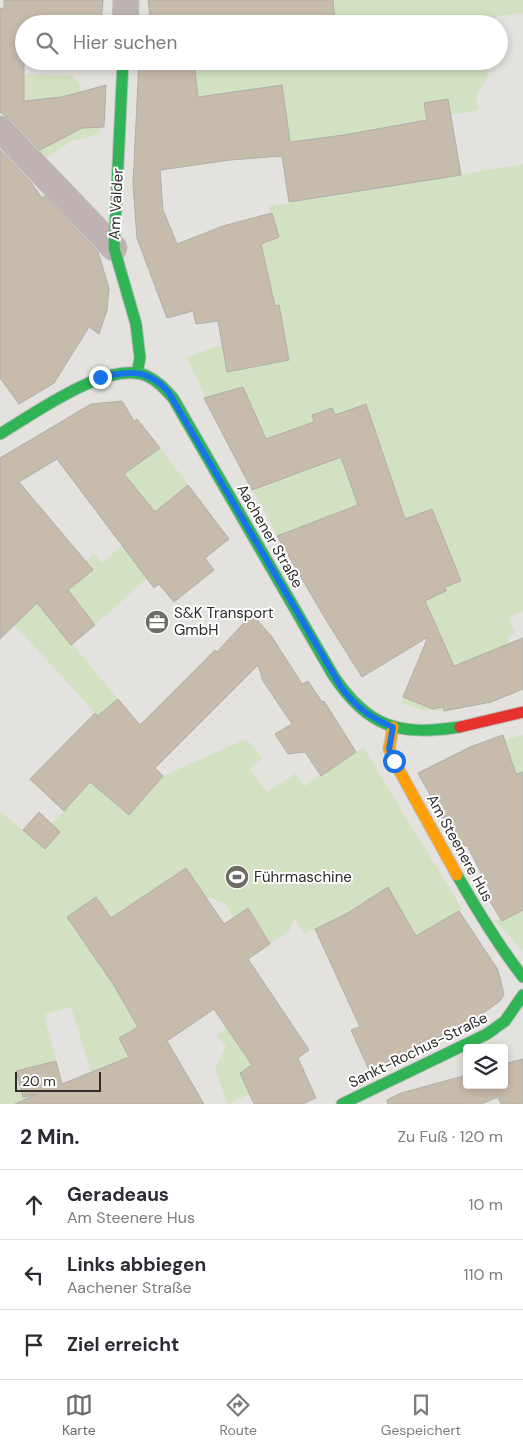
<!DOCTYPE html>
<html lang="de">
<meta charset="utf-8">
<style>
body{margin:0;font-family:"DM Sans",sans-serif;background:#f7f7f7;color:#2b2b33}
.controls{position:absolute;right:15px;bottom:15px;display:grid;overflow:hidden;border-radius:5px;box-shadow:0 2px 8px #0003}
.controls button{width:45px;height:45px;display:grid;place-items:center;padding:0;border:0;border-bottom:1px solid #e1e1e2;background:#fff;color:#2b2b33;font:25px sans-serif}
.scale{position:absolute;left:15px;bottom:12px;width:86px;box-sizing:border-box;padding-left:5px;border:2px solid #2d2c2a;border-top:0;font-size:14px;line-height:18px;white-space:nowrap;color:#2d2c2a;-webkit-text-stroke:4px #fff;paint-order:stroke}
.stop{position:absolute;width:15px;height:15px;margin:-11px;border:4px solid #1a73e8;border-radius:50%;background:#fff}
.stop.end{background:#1a73e8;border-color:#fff;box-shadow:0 1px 5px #0008}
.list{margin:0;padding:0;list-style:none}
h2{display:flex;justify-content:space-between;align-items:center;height:65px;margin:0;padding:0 20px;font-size:21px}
h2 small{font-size:16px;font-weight:400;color:#7c7c81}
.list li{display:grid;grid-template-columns:32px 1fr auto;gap:15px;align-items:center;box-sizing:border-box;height:70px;padding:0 20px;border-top:1px solid #e1e1e2}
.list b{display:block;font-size:19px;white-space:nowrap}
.list p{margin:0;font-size:16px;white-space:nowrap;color:#7c7c81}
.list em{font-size:16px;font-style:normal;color:#7c7c81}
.icon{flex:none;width:28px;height:28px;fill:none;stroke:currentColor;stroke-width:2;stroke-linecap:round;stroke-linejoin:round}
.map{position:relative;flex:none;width:523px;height:1104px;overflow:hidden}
.search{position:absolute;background:#fff;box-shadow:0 2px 8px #0003;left:15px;right:15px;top:15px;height:55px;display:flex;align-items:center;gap:12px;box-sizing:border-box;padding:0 18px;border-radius:28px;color:#7c7c81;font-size:19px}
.sheet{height:275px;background:#fff}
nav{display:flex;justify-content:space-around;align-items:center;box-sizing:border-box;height:70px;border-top:1px solid #e1e1e2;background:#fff;font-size:14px;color:#7c7c81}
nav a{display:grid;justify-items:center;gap:2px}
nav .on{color:#6d6c69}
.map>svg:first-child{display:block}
.green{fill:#d1e1c1}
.building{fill:#c7bbac;stroke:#afaeac}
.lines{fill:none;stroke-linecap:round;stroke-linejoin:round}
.street-casing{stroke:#bebebc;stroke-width:27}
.fast-casing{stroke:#bebebc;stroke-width:13}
.slow-casing{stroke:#bebebc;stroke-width:13}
.jam-casing{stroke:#bebebc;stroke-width:13}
.street{stroke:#beb2b3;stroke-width:25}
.fast{stroke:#30b455;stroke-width:11}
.slow{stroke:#ff9f0a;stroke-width:11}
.jam{stroke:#e5322d;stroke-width:11}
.route{stroke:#1a73e8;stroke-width:6}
.labels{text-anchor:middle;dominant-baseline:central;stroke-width:4;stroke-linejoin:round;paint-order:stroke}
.street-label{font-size:15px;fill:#2d2c2a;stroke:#fff}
.poi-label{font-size:15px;fill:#2d2c2a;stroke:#fff;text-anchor:start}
</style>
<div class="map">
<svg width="523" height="1104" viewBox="0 0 523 1104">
<rect width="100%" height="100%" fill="#e3e2df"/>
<g class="green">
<polygon points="317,0 523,0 523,13 485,18 486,24 256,24"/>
<polygon points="194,61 489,61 487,78 476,95 478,110 344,135 281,143 273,86 198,97"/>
<polygon points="30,74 72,76 80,84 81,92 66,97 29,102 15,87 23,75"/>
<polygon points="101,121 100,134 72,141 43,160 31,146 61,131"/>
<polygon points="523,164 523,611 509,617 515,633 507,636 511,650 472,659 454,665 438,630 416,606 446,591 417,514 291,560 239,465 241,464 230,442 228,443 186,357 222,345 232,254 275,228 269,206"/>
<polygon points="160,448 188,485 155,512 143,497 120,476"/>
<polygon points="125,544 201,562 164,591 150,575 95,625 68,590 88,574 81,565 94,554 101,563"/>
<polygon points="0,573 14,575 118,699 98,716 0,609"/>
<polygon points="435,669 444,711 422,710 401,703 410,679"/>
<polygon points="523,735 523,796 504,740"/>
<polygon points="246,739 263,758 249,769 267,792 295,774 305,786 363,747 462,909 415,937 412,934 415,932 388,888 346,914 305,934 295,918 289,931 258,952 223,902 205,896 186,868 132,904 163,950 112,919 96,897 68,917 113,984 170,1081 128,1057 96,1070 109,1101 101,1104 71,1007 44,1015 56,1061 35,1094 38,1104 0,1104 0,811 36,841 90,782 129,815 163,776"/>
<polygon points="523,844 523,951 496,921 504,917"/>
<polygon points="227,1028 252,1065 240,1073 249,1094 228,1104 215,1068 226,1047 217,1035"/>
</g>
<g class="building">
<polygon points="4,0 103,0 101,24 24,24 24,101 62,97 106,85 104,127 82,128 40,150 10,119 0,112 0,8 4,9"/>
<polygon points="148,0 333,0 335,24 151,24"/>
<polygon points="139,61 194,61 198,97 282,85 290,142 344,135 427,120 424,103 448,99 461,175 289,202 282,156 230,160 160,170 163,210 177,244 223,226 272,213 279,237 261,244 275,306 279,305 289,360 227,372 218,321 196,324 193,311 167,318 137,238 133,184"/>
<polygon points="0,150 30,181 42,198 45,196 98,252 109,288 107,310 99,334 89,327 54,383 19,404 0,378"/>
<polygon points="243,387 266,439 314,422 312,415 332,408 335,415 366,404 405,519 432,509 461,581 445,587 446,591 425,601 454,666 523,638 523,689 491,702 444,711 443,707 433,709 403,697 428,637 362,677 326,620 277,536 358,505 341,457 252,490 204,398"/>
<polygon points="122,401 134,421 137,419 160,448 124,474 155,512 188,485 229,539 205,558 214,570 174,602 159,584 154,588 57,459 19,482 93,570 68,590 95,625 71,645 37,603 0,639 0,458 91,404"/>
<polygon points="252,614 272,637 302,684 308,681 322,702 324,701 356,752 321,776 305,752 288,754 275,734 292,724 263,681 258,665 155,768 163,776 129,815 90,782 64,811 30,779 95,713 98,716 118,699 140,725 215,650 217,652"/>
<polygon points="503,735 516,774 523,772 523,910 502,921 486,895 491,892 467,845 460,849 418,773 470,747"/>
<polygon points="39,812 60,832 45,849 23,830"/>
<polygon points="186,868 224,924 248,908 270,944 248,959 309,1050 298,1058 316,1098 303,1104 254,1104 240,1073 252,1065 214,1009 167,1041 204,1104 15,1104 35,1095 23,1097 16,1071 56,1061 62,1084 129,1057 119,1038 138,1027 113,984 67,917 96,897 111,918"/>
<polygon points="388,887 416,936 459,911 498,970 504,995 500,1001 472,1021 370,1072 351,1030 360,1027 315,929 346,914"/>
<polygon points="523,1059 523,1104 501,1104 498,1097 481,1104 388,1104 387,1100 401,1093 467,1075 467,1085 504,1085 504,1064"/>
</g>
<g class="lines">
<g class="street-casing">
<g id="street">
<polyline points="125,24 126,0"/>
<polyline points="0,129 114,248"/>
</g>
</g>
<g class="fast-casing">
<g id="fast">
<polyline points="123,61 114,248 136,324 140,358 137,373"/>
<path d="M0,434C34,414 108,359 147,376C158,381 165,389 173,398L333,675C368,728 399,736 460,727"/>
<path d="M457,875C477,910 498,945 523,977"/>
<polyline points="342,1104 487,1034 505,1021 523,995"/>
</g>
</g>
<g class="slow-casing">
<polyline id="slow" points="393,727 389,749 394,761 457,875"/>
</g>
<g class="jam-casing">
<polyline id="jam" points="460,727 523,712"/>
</g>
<use href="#street" class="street"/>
<use href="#fast" class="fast"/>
<use href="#slow" class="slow"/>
<use href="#jam" class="jam"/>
</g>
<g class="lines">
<path class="route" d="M100,377C129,371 149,368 169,393L341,687C355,706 370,718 393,727L389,749L394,761"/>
</g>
<defs>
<g id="office-disc" transform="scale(1.25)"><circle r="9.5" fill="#6d6c69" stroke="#fff"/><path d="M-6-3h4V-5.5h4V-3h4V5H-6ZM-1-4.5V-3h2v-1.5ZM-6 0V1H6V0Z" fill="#fff"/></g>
<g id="stadium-disc" transform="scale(1.25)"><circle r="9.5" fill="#6d6c69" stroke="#fff"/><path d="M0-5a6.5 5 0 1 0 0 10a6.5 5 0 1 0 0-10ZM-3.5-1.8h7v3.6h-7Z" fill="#fff"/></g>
</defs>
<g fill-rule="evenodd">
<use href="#office-disc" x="157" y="622"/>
<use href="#stadium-disc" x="237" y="877"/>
</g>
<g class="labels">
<g class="street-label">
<text transform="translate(116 204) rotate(-87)">Am Valder</text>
<text transform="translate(270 536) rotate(60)">Aachener Straße</text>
<text transform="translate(460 848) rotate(61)">Am Steenere Hus</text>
<text transform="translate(418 1050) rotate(-26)">Sankt-Rochus-Straße</text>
</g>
<g class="poi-label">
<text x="174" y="613">S&amp;K Transport<tspan x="174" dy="17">GmbH</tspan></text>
<text x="254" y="877">Führmaschine</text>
</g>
</g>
</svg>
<div class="controls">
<button><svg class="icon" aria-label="layers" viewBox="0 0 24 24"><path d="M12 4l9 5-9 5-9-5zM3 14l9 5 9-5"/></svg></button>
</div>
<div class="scale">20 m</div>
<div class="stop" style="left:394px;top:761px"></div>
<div class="stop end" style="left:100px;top:377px"></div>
<div class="search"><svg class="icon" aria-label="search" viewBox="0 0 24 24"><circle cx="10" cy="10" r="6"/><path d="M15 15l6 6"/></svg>Hier suchen</div>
</div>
<section class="sheet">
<h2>2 Min.<small>Zu Fuß · 120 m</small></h2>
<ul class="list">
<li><svg class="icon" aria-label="ahead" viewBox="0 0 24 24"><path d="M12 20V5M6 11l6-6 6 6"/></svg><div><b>Geradeaus</b><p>Am Steenere Hus</p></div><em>10 m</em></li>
<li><svg class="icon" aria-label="left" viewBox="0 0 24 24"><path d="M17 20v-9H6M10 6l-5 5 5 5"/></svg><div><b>Links abbiegen</b><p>Aachener Straße</p></div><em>110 m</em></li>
<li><svg class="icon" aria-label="arrive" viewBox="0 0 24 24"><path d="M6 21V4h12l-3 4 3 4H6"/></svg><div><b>Ziel erreicht</b></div></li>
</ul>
</section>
<nav>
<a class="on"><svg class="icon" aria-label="map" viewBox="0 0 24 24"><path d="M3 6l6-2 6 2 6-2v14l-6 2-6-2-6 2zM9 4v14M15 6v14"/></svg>Karte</a>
<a><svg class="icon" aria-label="directions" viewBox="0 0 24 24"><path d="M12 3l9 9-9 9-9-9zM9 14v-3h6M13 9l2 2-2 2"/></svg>Route</a>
<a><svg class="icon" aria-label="saved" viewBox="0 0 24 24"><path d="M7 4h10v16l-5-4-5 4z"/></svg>Gespeichert</a>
</nav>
